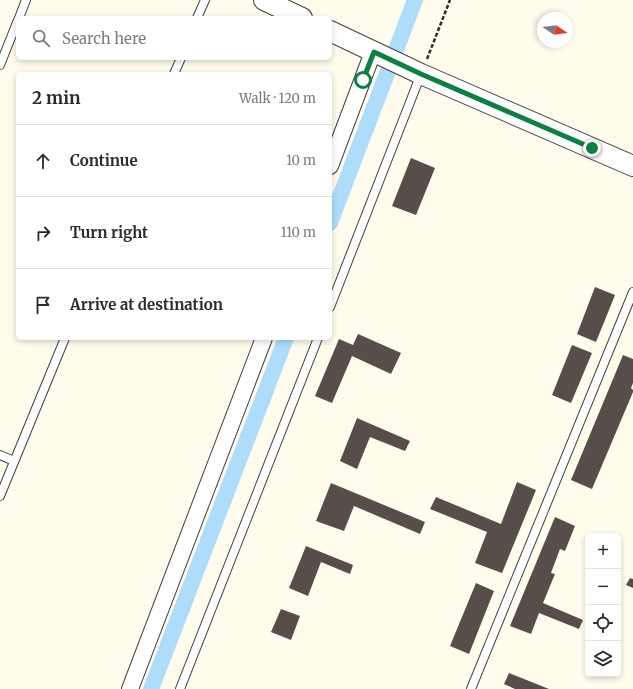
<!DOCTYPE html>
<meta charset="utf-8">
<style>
body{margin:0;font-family:Merriweather,serif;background:#f2f2f3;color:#2b2b33}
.controls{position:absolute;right:12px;bottom:12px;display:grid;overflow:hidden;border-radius:6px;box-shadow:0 2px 6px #0003}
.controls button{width:36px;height:36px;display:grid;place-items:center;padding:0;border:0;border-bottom:1px solid #e1e1e2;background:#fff;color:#2b2b33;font:20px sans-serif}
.compass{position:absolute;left:537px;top:12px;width:36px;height:36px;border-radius:50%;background:#fff;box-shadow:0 2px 6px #0003;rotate:103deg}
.stop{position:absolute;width:12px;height:12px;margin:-9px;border:3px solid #0b8043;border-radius:50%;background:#fff}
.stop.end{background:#0b8043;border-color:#fff;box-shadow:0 1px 4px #0008}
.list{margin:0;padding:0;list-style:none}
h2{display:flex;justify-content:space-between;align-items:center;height:52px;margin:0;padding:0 16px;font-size:17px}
h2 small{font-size:13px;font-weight:400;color:#7c7c81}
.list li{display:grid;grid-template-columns:26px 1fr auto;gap:12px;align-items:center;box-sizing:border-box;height:72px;padding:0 16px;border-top:1px solid #e1e1e2}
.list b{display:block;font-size:15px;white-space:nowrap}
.list em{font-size:13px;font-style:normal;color:#7c7c81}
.icon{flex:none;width:22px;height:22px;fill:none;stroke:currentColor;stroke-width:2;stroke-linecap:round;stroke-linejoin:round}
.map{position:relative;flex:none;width:633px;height:689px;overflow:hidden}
.search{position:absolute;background:#fff;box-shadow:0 2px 6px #0003;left:16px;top:16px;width:316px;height:44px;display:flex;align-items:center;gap:10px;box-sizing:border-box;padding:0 14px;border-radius:6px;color:#7c7c81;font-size:15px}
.panel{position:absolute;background:#fff;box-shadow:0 2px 6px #0003;left:16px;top:72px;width:316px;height:268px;border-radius:6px}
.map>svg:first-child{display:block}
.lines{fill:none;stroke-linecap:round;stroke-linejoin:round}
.canal{stroke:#adddfb;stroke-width:16}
.building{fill:#574e49}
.service-casing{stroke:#404040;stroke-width:10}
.minor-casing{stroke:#404040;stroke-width:18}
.tertiary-casing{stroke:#404040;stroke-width:22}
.path{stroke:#2f2f2f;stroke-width:2.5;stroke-dasharray:4 2;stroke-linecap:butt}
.service{stroke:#fff;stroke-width:8}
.minor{stroke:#fff;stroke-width:16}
.tertiary{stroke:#fff;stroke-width:20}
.route{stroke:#0b8043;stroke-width:5}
</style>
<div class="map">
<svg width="633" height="689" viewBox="0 0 633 689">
<rect width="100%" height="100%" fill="#fffced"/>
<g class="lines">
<g class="canal">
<polyline points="330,223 415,0"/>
<polyline points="151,689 286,338"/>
</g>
</g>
<g class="building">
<polygon points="411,158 435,168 416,215 392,206"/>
<polygon points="595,287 615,295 596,342 577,334"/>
<polygon points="358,334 401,353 391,374 352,356 332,403 315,396 339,339 353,345"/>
<polygon points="572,345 592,353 571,403 552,395"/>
<polygon points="623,355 633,359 633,383 631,388 633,390 633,392 592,489 571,480"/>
<polygon points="357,418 410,441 405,451 370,437 357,469 340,461"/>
<polygon points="517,482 536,490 502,573 475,563 487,532 430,509 436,497 501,524"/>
<polygon points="331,483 425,522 420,534 354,506 344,531 316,521"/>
<polygon points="555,517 575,526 565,551 560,549 551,573 555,574 543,603 583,620 579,629 539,613 531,634 510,626"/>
<polygon points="306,546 353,565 350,574 321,562 308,596 289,588"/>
<polygon points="630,578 633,579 633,588 626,585"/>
<polygon points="476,583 494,591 469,654 450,646"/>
<polygon points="281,609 300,616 291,640 271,632"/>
<polygon points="509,673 549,689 515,689 504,684"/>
</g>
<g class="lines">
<g class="service-casing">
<g id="service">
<polyline points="19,18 26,0"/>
<polyline points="197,18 205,0"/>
<polyline points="0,65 18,20"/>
<polyline points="174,74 181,58"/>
<polyline points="330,307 421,74"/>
<polyline points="0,455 14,461"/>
<polyline points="0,496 65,338"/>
<polyline points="180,689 318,338"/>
<polyline points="471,689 633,292"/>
</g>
</g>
<g class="minor-casing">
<g id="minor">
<polyline points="330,166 373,52"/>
<polyline points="130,689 264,338"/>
</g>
</g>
<g class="tertiary-casing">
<g id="tertiary">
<polyline points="264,0 302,18"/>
<polyline points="330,31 421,74 633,166"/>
</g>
</g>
<polyline class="path" points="427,59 450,0"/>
<use href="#service" class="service"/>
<use href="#minor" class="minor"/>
<use href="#tertiary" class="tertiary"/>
</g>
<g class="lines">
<polyline class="route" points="363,80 374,52 421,74 592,148"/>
</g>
</svg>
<div class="controls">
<button>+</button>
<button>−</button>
<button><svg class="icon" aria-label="locate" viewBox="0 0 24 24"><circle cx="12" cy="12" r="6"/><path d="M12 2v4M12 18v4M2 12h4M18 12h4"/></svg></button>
<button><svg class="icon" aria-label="layers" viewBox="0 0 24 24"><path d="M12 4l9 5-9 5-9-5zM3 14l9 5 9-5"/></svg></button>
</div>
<svg class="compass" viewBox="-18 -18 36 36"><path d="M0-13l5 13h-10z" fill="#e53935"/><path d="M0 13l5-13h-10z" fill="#7c7c81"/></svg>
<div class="stop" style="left:363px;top:80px"></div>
<div class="stop end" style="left:592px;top:148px"></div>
<div class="search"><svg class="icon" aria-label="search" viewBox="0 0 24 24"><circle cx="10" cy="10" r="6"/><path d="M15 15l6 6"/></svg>Search here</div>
<section class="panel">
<h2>2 min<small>Walk · 120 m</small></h2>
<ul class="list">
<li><svg class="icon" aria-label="ahead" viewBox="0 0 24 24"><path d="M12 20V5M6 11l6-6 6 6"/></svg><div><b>Continue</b></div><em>10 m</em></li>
<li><svg class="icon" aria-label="right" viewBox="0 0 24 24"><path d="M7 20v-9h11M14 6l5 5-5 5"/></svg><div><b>Turn right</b></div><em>110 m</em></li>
<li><svg class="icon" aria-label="arrive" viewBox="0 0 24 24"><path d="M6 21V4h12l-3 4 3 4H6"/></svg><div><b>Arrive at destination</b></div></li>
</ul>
</section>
</div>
